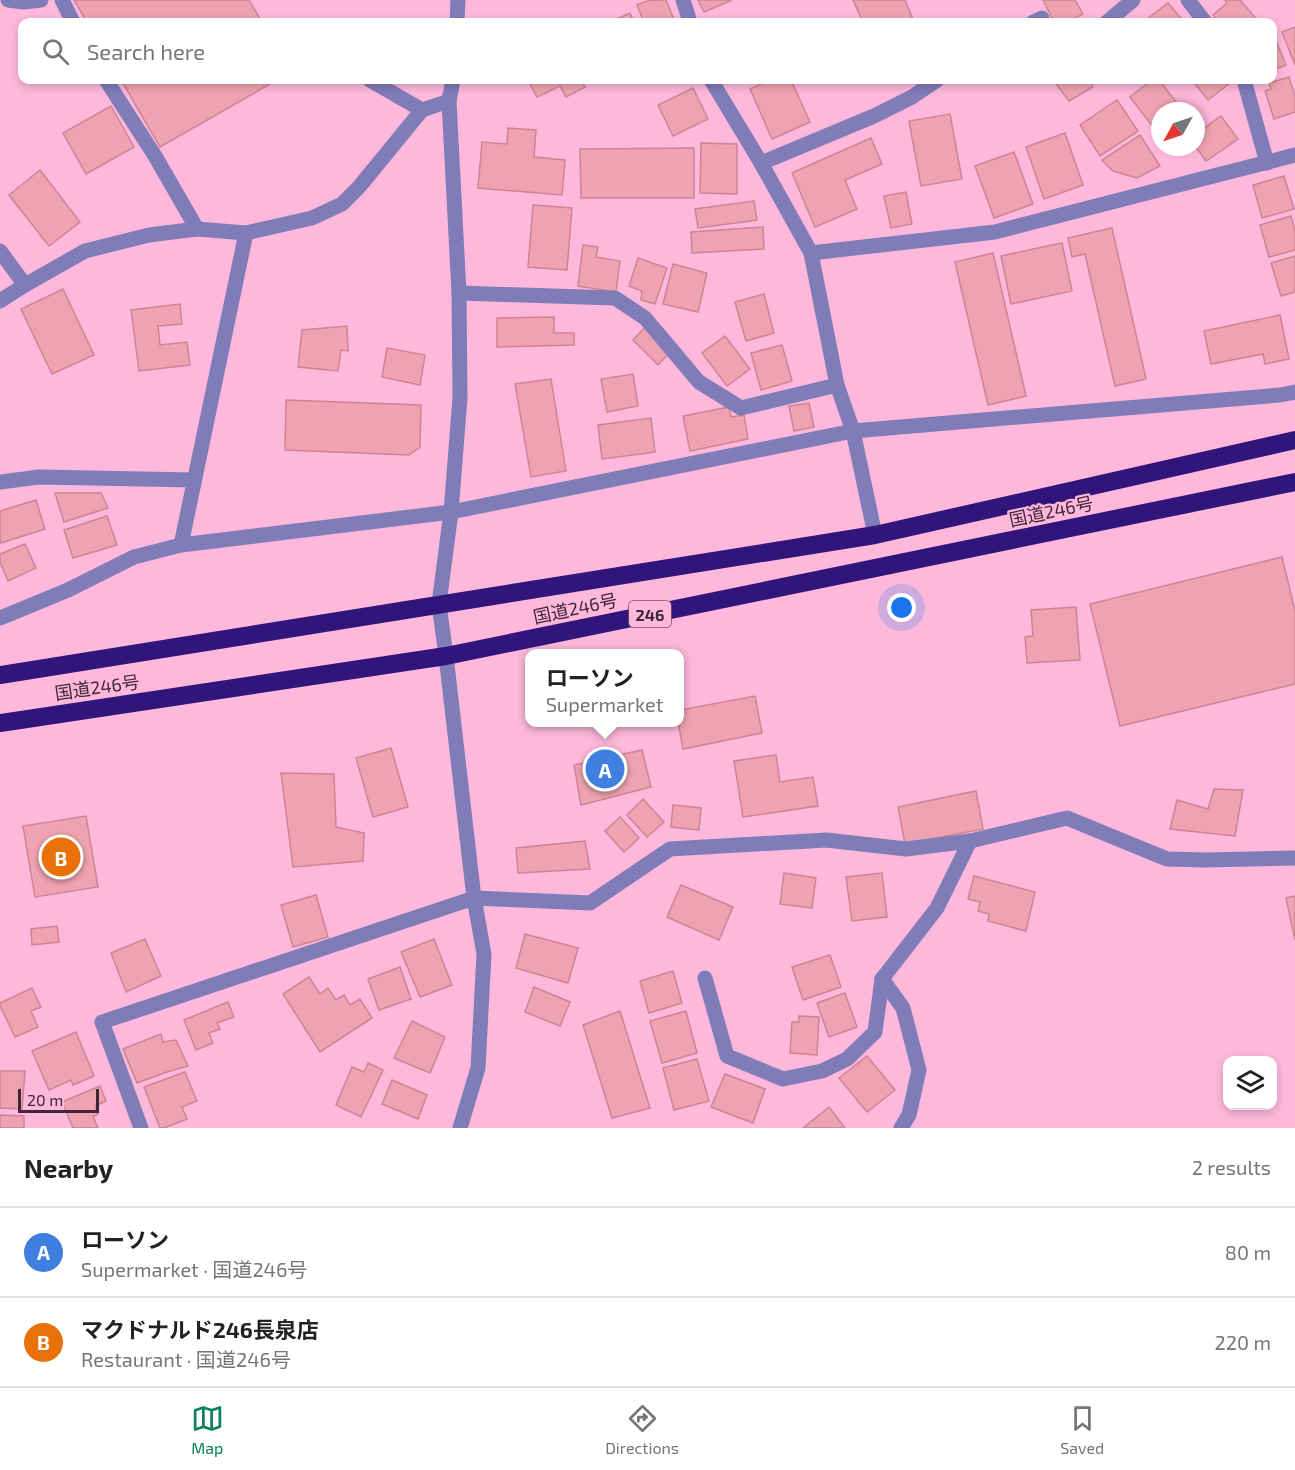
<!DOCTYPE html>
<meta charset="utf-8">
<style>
body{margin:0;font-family:"Exo 2","Noto Sans JP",sans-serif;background:#f6f6f6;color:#222}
.controls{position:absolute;right:18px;bottom:18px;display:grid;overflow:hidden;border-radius:12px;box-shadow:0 3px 9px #0003}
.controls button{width:54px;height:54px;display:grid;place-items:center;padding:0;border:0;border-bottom:2px solid #e0e0e0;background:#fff;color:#222;font:30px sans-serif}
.compass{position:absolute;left:1151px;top:102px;width:54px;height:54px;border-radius:50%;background:#fff;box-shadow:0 3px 9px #0003;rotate:230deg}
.scale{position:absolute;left:18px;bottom:15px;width:81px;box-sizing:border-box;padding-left:6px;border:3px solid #412635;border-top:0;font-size:16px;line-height:21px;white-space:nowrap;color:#412635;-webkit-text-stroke:4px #fdb8dc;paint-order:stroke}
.you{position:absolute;left:902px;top:608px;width:21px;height:21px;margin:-15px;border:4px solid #fff;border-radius:50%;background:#1a73e8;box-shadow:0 0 0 9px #1a73e833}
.badge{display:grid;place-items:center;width:39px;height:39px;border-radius:50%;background:#0c8160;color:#fff;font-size:20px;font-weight:700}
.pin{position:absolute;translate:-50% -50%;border:3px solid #fff;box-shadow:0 2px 6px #0006}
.popup{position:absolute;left:525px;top:649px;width:159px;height:78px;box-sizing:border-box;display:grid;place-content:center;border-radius:12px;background:#fff;filter:drop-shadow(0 2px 4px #0005);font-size:20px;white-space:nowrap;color:#767676}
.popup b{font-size:22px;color:#222}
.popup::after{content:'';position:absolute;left:50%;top:100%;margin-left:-12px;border:12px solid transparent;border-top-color:#fff}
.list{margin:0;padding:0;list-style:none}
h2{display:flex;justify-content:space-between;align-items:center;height:78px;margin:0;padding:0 24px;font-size:26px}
h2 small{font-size:20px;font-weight:400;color:#767676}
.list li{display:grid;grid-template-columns:39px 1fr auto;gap:18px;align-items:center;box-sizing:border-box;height:90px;padding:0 24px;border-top:2px solid #e0e0e0}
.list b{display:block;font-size:22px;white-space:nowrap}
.list p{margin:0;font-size:20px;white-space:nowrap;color:#767676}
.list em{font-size:20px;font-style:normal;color:#767676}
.icon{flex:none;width:33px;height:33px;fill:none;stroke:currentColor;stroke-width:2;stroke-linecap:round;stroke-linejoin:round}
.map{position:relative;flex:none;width:1295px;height:1128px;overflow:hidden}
.search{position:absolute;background:#fff;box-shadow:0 3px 9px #0003;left:18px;right:18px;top:18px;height:66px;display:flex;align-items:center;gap:15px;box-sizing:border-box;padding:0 21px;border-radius:12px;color:#767676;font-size:22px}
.sheet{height:258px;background:#fff}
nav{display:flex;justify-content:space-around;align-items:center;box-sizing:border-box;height:84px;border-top:2px solid #e0e0e0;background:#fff;font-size:16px;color:#767676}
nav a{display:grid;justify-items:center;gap:3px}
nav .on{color:#0c8160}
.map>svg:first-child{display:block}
.building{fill:#efa3b2;stroke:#cd8493;stroke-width:1.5}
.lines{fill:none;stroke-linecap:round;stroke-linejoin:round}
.minor{stroke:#807cb7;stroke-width:15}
.highway{stroke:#32157b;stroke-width:18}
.labels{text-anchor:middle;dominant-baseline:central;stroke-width:4.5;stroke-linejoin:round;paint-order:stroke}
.shield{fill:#fdb8dc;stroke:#795267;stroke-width:1.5}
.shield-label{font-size:16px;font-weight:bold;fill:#412635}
.street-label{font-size:18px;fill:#412635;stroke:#fdb8dc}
</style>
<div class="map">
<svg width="1295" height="1128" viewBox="0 0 1295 1128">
<rect width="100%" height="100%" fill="#fdb8dc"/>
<g class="building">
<polygon points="74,0 249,0 262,22 87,22"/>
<polygon points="650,0 666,0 675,22 644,22 637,5"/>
<polygon points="698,0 732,0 704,12"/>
<polygon points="853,0 905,0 914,22 863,22"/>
<polygon points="1043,0 1075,0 1083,14 1073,19 1075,22 1054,22"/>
<polygon points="1225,0 1240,0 1259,22 1219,22 1213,15 1227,3"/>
<polygon points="1168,3 1184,22 1148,22 1146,20"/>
<polygon points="630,13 634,22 610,22"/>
<polygon points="1295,27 1295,65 1282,32"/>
<polygon points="1276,41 1286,65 1272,70 1272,43"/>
<polygon points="1289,77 1295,96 1295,112 1274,119 1265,91 1271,89 1269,83"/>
<polygon points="121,80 277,80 160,147"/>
<polygon points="528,80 581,80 585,87 566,97 560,86 537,97"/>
<polygon points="771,80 791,80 810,122 772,139 750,89"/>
<polygon points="1053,80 1089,80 1093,87 1069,101"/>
<polygon points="1152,80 1159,80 1180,107 1175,111 1160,111 1160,122 1153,127 1130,97"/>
<polygon points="1192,80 1227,80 1230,83 1208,100"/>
<polygon points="693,88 708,119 673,136 658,105"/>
<polygon points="1117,100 1138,131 1100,156 1080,125"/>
<polygon points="111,106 134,147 86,174 63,133"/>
<polygon points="950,114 962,179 921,186 909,121"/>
<polygon points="1221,116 1238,139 1206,161 1196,147 1196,134"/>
<polygon points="508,128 536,130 534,157 565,160 562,195 478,188 482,142 507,144"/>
<polygon points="1065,133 1083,185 1044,199 1026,147"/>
<polygon points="1140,135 1160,166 1137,178 1113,171 1102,160"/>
<polygon points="871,138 882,164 845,180 857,209 815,227 792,173"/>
<polygon points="701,143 737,144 737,194 700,193"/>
<polygon points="694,148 694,198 581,198 580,149"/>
<polygon points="1014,152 1033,204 994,218 975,166"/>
<polygon points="40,170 80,222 49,246 9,195"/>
<polygon points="1284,176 1294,209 1262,218 1253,185"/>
<polygon points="906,192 912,224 891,228 884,196"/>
<polygon points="754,201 757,220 698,228 695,209"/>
<polygon points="533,205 572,208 567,270 528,267"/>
<polygon points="1291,216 1295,231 1295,250 1269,257 1260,225"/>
<polygon points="763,227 764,249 692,253 691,232"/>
<polygon points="1112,228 1146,379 1115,386 1085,254 1072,257 1068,238"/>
<polygon points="1062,243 1072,291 1011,304 1001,256"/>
<polygon points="583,245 598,247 596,257 620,261 616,292 578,286"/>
<polygon points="993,253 1026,396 988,405 955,262"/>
<polygon points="1295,256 1295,292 1281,296 1271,263"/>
<polygon points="638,258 667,268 655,304 641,300 642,291 629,286"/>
<polygon points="673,264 707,273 698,312 663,304"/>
<polygon points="63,289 94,355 52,374 21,309"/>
<polygon points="764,294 774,333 746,341 735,302"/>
<polygon points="180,304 182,324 158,326 160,345 187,342 190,365 139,371 131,310"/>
<polygon points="1280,315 1289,359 1265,364 1263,354 1211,364 1204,331"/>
<polygon points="554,317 554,333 574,333 574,345 497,347 497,318"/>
<polygon points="347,326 348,351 341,350 338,371 298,367 302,330"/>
<polygon points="646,326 671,351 658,365 633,340"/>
<polygon points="725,336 750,369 727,386 702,353"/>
<polygon points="782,345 792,381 761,390 751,353"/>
<polygon points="387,348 425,355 420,385 382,377"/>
<polygon points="633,374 638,406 607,412 601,379"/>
<polygon points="551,379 566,471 531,477 515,384"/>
<polygon points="286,400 421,405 420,447 409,455 285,450"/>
<polygon points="809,403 814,427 794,431 789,406"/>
<polygon points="729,407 731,417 744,415 748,439 690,451 683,416"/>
<polygon points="651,418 655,452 602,459 598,425"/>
<polygon points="55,493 101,493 108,508 64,522"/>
<polygon points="36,500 45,529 1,543 0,538 0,511"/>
<polygon points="107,516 117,545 73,558 64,530"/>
<polygon points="25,544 36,568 8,581 0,562 0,554"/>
<polygon points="1282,557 1295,611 1295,684 1120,726 1090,604"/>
<polygon points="1076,607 1080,660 1027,663 1025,637 1033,636 1031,610"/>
<polygon points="755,696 762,733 683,749 678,722 680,722 680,710"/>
<polygon points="391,748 408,807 373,817 356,758"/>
<polygon points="642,750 651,787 581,805 574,765"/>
<polygon points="776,755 780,782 813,777 818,806 743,817 734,761"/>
<polygon points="281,773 334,774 336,827 364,833 363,861 293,867"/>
<polygon points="1214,789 1243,790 1235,836 1170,829 1177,800 1208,809"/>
<polygon points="976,791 983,829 905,844 898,807"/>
<polygon points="643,799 664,822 647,837 627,815"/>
<polygon points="673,805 701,808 699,830 671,827"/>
<polygon points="86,816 98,887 35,897 23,826"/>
<polygon points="620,817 639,838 624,852 605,831"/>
<polygon points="585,841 590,869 518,873 516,848"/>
<polygon points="784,873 816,878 812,908 780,904"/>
<polygon points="882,873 887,917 852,921 846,877"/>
<polygon points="974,876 1035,892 1026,931 988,921 989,914 978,911 980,902 968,899"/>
<polygon points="681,885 733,907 719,940 667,917"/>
<polygon points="316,895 328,937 293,947 281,905"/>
<polygon points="1295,896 1295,940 1286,898"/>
<polygon points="57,926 59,942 32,945 31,929"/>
<polygon points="525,934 578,948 568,983 516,968"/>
<polygon points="145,939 161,976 126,992 111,953"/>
<polygon points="434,939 452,985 420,997 401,952"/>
<polygon points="830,955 841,987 803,1000 792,967"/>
<polygon points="400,967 411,999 379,1010 368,979"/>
<polygon points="673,971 682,1003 649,1013 640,981"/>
<polygon points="309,977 320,994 328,988 336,1000 344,995 350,1005 360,999 372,1018 320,1052 283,994"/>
<polygon points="534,987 570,1002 560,1026 525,1012"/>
<polygon points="32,988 41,1007 31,1011 38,1027 15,1037 0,1006 0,1003"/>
<polygon points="845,993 857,1027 829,1037 817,1003"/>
<polygon points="228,1002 234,1017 217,1023 220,1029 209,1033 213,1043 196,1050 184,1020"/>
<polygon points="620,1011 650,1108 612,1118 583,1025"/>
<polygon points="686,1011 697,1053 662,1063 650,1021"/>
<polygon points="799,1016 819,1017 817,1055 790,1053 792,1022 799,1022"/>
<polygon points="412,1021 445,1037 430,1073 394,1058"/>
<polygon points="76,1032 94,1076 73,1085 71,1080 49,1090 32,1051"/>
<polygon points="161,1034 163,1042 176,1040 188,1066 167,1072 137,1083 123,1049"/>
<polygon points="867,1056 895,1090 867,1112 839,1078"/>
<polygon points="697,1059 709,1101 674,1110 663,1068"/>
<polygon points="368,1063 383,1070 361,1117 336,1105 352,1067 364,1072"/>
<polygon points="0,1071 25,1071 22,1109 0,1108"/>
<polygon points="185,1072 197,1101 182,1107 187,1119 164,1128 160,1128 144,1087"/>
<polygon points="725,1074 765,1089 753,1123 711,1107"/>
<polygon points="392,1080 427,1095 418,1119 382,1104"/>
<polygon points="100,1086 106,1101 95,1106 98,1114 93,1117 98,1128 73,1128 62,1102"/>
<polygon points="829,1107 845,1128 803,1128"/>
<polygon points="0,1115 24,1116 24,1128 0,1128"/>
</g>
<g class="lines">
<g class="minor">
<polyline points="8,0 23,2 41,0"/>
<polyline points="62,0 73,22"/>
<polyline points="683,0 690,22"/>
<polyline points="1188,0 1205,22"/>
<polyline points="457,22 458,0"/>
<polyline points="1033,22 1042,18"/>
<polyline points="1107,22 1133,0"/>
<polyline points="106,80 155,156 197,229"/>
<polyline points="370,80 422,110"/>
<polyline points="453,80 449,101 459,293 460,398 451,512 439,604 446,656 474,898 484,954 478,1068 460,1128"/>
<polyline points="711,80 761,163 811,253 837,385 853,431 875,535"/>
<polyline points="1244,80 1267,163"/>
<polyline points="761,163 874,116 912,97 937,80"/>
<polyline points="0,251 25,285"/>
<polyline points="811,253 995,232 1295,155"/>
<polyline points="459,293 615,298 645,318 699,382 741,408 837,385"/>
<polyline points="0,301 25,285 85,251 149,235 197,229 246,233 312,218 342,204 359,187 422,110 449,101"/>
<polyline points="0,482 39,477 194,480"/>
<polyline points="181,545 246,233"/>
<polyline points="0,618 68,590 134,557 181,545 451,512 853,431 1280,395 1295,392"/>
<polyline points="705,978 727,1056 783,1079 822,1071 847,1059 875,1032 882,979"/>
<polyline points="141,1128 102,1022 474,898 590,903 670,849 826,840 906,849 970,841 1067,818 1167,859 1205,860 1295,858"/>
<polyline points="901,1128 909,1115 919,1070 903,1008 882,979 937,908 970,841"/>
</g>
<g class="highway">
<polyline points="0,675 875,535 1295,440"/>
<polyline points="0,723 446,656 1295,482"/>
</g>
</g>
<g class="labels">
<rect class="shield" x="629" y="601" width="42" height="26" rx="4.5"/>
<g class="shield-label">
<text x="650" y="614">246</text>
</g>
<g class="street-label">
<text transform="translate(1051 511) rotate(-12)">国道246号</text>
<text transform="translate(575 608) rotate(-12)">国道246号</text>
<text transform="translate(97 687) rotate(-8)">国道246号</text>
</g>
</g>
</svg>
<div class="controls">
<button><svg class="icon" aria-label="layers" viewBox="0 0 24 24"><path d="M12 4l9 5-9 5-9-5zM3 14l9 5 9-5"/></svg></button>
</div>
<svg class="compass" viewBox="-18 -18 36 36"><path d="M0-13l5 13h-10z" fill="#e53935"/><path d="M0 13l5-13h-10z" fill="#767676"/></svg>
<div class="scale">20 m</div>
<div class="you"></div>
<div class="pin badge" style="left:605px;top:769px;background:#3f7fe0">A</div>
<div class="popup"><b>ローソン</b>Supermarket</div>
<div class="pin badge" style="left:61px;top:857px;background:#e8710a">B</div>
<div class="search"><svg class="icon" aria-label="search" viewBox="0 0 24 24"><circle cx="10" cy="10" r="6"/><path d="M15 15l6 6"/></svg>Search here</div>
</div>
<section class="sheet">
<h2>Nearby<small>2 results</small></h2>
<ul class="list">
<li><span class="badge" style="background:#3f7fe0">A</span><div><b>ローソン</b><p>Supermarket · 国道246号</p></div><em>80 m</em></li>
<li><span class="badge" style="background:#e8710a">B</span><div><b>マクドナルド246長泉店</b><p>Restaurant · 国道246号</p></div><em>220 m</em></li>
</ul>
</section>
<nav>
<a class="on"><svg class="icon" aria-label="map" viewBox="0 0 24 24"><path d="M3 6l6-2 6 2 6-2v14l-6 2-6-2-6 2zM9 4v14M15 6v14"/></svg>Map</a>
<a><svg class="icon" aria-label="directions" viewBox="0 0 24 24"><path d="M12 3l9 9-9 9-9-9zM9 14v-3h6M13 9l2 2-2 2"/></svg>Directions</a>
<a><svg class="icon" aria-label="saved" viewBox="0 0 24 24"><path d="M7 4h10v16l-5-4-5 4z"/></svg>Saved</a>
</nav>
